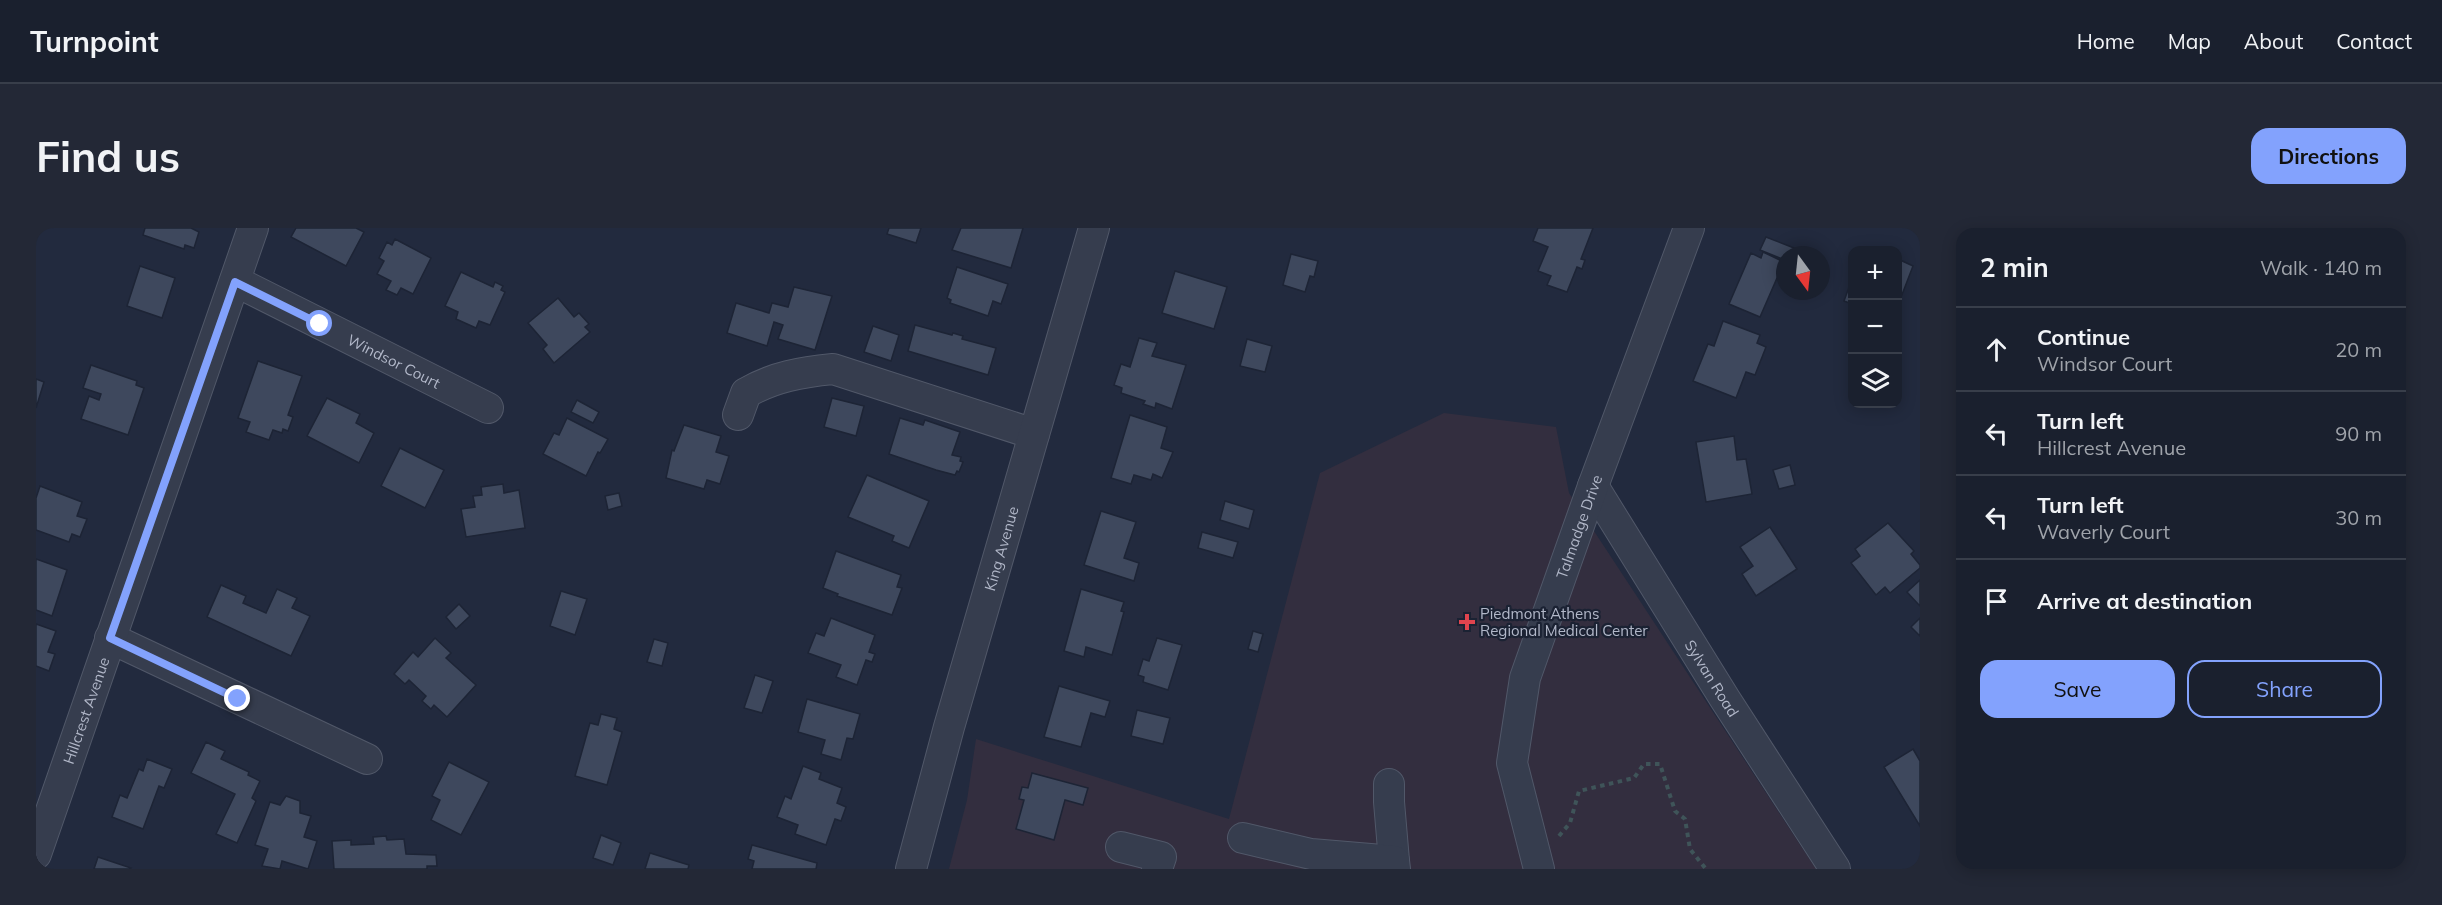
<!DOCTYPE html>
<meta charset="utf-8">
<style>
body{margin:0;font-family:Mulish,sans-serif;background:#232836;color:#f1f3f6}
.controls{position:absolute;right:18px;top:18px;display:grid;overflow:hidden;border-radius:12px;box-shadow:0 3px 15px #0003}
.controls button{width:54px;height:54px;display:grid;place-items:center;padding:0;border:0;border-bottom:2px solid #383e4a;background:#1a202e;color:#f1f3f6;font:30px sans-serif}
.compass{position:absolute;left:1740px;top:18px;width:54px;height:54px;border-radius:50%;background:#1a202e;box-shadow:0 3px 15px #0003;rotate:165deg}
.stop{position:absolute;width:18px;height:18px;margin:-14px;border:4px solid #83a2fd;border-radius:50%;background:#fff}
.stop.end{background:#83a2fd;border-color:#fff;box-shadow:0 2px 6px #0008}
.list{margin:0;padding:0;list-style:none}
h2{display:flex;justify-content:space-between;align-items:center;height:78px;margin:0;padding:0 24px;font-size:26px}
h2 small{font-size:20px;font-weight:400;color:#9fa3aa}
.list li{display:grid;grid-template-columns:39px 1fr auto;gap:18px;align-items:center;box-sizing:border-box;height:84px;padding:0 24px;border-top:2px solid #383e4a}
.list b{display:block;font-size:22px;white-space:nowrap}
.list p{margin:0;font-size:20px;white-space:nowrap;color:#9fa3aa}
.list em{font-size:20px;font-style:normal;color:#9fa3aa}
.actions{display:flex;gap:12px;padding:18px 24px}
.actions a{flex:1;padding:14px 0;border:2px solid #83a2fd;border-radius:18px;text-align:center;font-size:21px;color:#83a2fd}
.actions .main{background:#83a2fd;color:#111}
.icon{flex:none;width:33px;height:33px;fill:none;stroke:currentColor;stroke-width:2;stroke-linecap:round;stroke-linejoin:round}
.map{position:relative;flex:none;width:1884px;height:641px;overflow:hidden;border-radius:18px}
header{display:flex;align-items:center;gap:36px;box-sizing:border-box;height:84px;padding:0 30px;background:#1a202e;border-bottom:2px solid #383e4a}
header strong{font-size:28px}
nav{display:flex;gap:33px;margin-inline-start:auto;font-size:21px}
.intro{display:flex;align-items:center;justify-content:space-between;box-sizing:border-box;height:144px;padding:0 36px}
h1{margin:0;font-size:42px}
.button{padding:15px 27px;border-radius:18px;background:#83a2fd;color:#111;font-size:21px;font-weight:700}
main{display:flex;gap:36px;padding:0 36px}
aside{flex:1;background:#1a202e;border-radius:18px;box-shadow:0 3px 15px #0003}
.map>svg:first-child{display:block}
.medical{fill:#332e3f}
.building{fill:#3e485d;stroke:#1d2435;stroke-width:1.5}
.lines{fill:none;stroke-linecap:round;stroke-linejoin:round}
.minor-casing{stroke:#515869;stroke-width:32}
.path{stroke:#3f5459;stroke-width:4;stroke-dasharray:4.5 4.5;stroke-linecap:butt}
.minor{stroke:#363d4e;stroke-width:30}
.route{stroke:#83a2fd;stroke-width:8}
.health-dot{fill:#e0444e;stroke:#1b2233;stroke-width:2}
.labels{text-anchor:middle;dominant-baseline:central;stroke-width:4.5;stroke-linejoin:round;paint-order:stroke}
.street-label{font-size:15px;fill:#b2b8c9;stroke:#1b2233}
.poi-label{font-size:15px;fill:#b2b8c9;stroke:#1b2233;text-anchor:start}
</style>
<header>
<strong>Turnpoint</strong>
<nav><a>Home</a><a>Map</a><a>About</a><a>Contact</a></nav>
</header>
<div class="intro"><h1>Find us</h1><a class="button">Directions</a></div>
<main>
<div class="map">
<svg width="1884" height="641" viewBox="0 0 1884 641">
<rect width="100%" height="100%" fill="#222a3e"/>
<polygon class="medical" points="1408,185 1520,199 1533,265 1780,641 913,641 931,572 940,511 1193,591 1284,245"/>
<g class="building">
<polygon points="109,0 155,0 163,4 158,20 149,17 148,21 107,7"/>
<polygon points="260,0 320,0 328,4 310,38 255,9"/>
<polygon points="853,0 885,0 880,15 851,6"/>
<polygon points="925,0 987,0 975,40 916,22"/>
<polygon points="1502,0 1557,0 1545,31 1549,32 1546,41 1541,39 1531,64 1511,57 1515,48 1502,43 1512,19 1497,13"/>
<polygon points="1730,9 1758,20 1755,27 1749,27 1749,32 1724,22"/>
<polygon points="359,11 395,30 377,66 365,60 361,67 350,62 355,53 341,46 348,33 343,30 351,14 356,17"/>
<polygon points="1727,24 1748,34 1724,89 1693,76 1715,25 1725,30"/>
<polygon points="1255,26 1282,33 1278,49 1274,48 1269,64 1247,57"/>
<polygon points="1862,31 1877,38 1862,77"/>
<polygon points="104,38 139,50 126,90 91,78"/>
<polygon points="921,39 972,56 965,76 957,73 952,88 914,75 915,72 911,70"/>
<polygon points="1139,43 1191,59 1178,101 1126,85"/>
<polygon points="425,44 457,59 459,54 467,58 465,62 469,64 454,97 443,93 440,100 420,91 422,84 409,78"/>
<polygon points="1816,51 1816,76 1808,73"/>
<polygon points="758,59 796,68 779,122 742,111 747,97 738,94 731,118 691,105 700,75 733,85 736,75 752,79"/>
<polygon points="522,70 538,89 543,85 553,96 549,99 554,104 518,135 507,121 511,117 492,95"/>
<polygon points="1687,93 1724,107 1721,115 1730,119 1719,147 1710,144 1700,170 1657,153 1672,116 1678,118"/>
<polygon points="879,97 916,107 917,105 927,108 926,111 960,120 952,147 872,123"/>
<polygon points="837,98 863,107 855,133 828,124"/>
<polygon points="1103,110 1121,115 1116,128 1150,137 1136,181 1120,175 1119,180 1107,176 1109,173 1085,165 1086,160 1078,157 1085,136 1094,139"/>
<polygon points="1211,111 1236,118 1229,144 1204,138"/>
<polygon points="222,133 266,148 252,187 257,189 252,203 247,201 246,205 237,202 233,212 210,204 214,194 202,190"/>
<polygon points="55,137 101,153 100,157 108,160 92,207 45,191 53,168 63,172 65,166 47,160"/>
<polygon points="0,151 8,154 0,180"/>
<polygon points="291,170 324,186 320,195 338,205 323,235 271,208"/>
<polygon points="796,170 828,178 820,208 788,199"/>
<polygon points="541,172 563,184 557,195 535,184"/>
<polygon points="1094,187 1131,199 1125,220 1137,224 1126,250 1117,246 1115,252 1098,247 1095,256 1075,250"/>
<polygon points="531,190 572,211 564,225 562,224 550,248 507,226 518,205 523,207"/>
<polygon points="864,190 887,197 889,192 924,204 916,227 925,229 924,233 927,234 923,244 921,243 919,247 900,242 853,226"/>
<polygon points="648,197 685,208 680,224 693,228 684,256 671,252 668,261 630,250 636,222 638,223"/>
<polygon points="1698,208 1701,232 1710,231 1716,266 1670,274 1660,214"/>
<polygon points="364,220 408,242 389,280 345,258"/>
<polygon points="1754,237 1759,257 1743,261 1737,242"/>
<polygon points="831,247 893,273 873,320 856,313 858,308 812,289"/>
<polygon points="467,256 468,265 483,262 489,300 430,309 425,281 439,279 437,268 446,267 445,259"/>
<polygon points="4,258 46,274 41,288 51,291 44,309 36,306 33,314 0,302 0,270"/>
<polygon points="583,265 586,278 572,282 569,268"/>
<polygon points="1189,273 1218,282 1213,301 1184,292"/>
<polygon points="1065,283 1100,294 1088,330 1103,335 1098,353 1048,337"/>
<polygon points="1852,295 1878,323 1875,326 1884,337 1884,340 1854,365 1849,359 1840,367 1815,335 1824,328 1819,321"/>
<polygon points="1734,299 1761,341 1720,368 1706,346 1717,338 1704,319"/>
<polygon points="1166,304 1202,314 1197,330 1162,320"/>
<polygon points="800,323 865,347 861,359 866,360 856,387 801,368 802,366 787,360"/>
<polygon points="0,331 31,342 16,388 0,382"/>
<polygon points="1884,352 1884,378 1871,364"/>
<polygon points="185,357 210,368 207,375 230,385 241,361 261,370 256,380 274,388 255,428 171,389"/>
<polygon points="1045,361 1088,374 1085,383 1088,384 1076,427 1050,419 1048,429 1028,423"/>
<polygon points="525,363 551,371 539,407 514,398"/>
<polygon points="423,376 434,388 420,401 410,389"/>
<polygon points="795,390 839,407 833,424 839,426 836,434 830,432 821,457 800,449 805,437 772,425 780,405 788,408"/>
<polygon points="1884,390 1884,408 1875,399"/>
<polygon points="0,396 20,403 12,424 19,426 13,443 0,438"/>
<polygon points="1217,403 1227,406 1222,424 1212,421"/>
<polygon points="399,410 415,425 410,430 440,457 411,489 398,477 395,481 386,473 390,468 373,452 369,456 358,446 377,424 382,429"/>
<polygon points="1121,410 1146,417 1132,462 1107,454 1108,449 1102,447 1107,431 1113,433"/>
<polygon points="618,411 632,415 626,438 611,434"/>
<polygon points="719,447 737,453 726,485 708,480"/>
<polygon points="1023,458 1074,473 1069,489 1055,485 1045,519 1008,509"/>
<polygon points="771,471 824,486 817,511 811,510 805,532 785,526 789,512 762,504"/>
<polygon points="1101,482 1134,490 1127,516 1095,508"/>
<polygon points="565,486 581,490 578,501 586,504 571,557 539,548 554,495 562,497"/>
<polygon points="170,514 189,523 185,531 213,544 212,547 224,553 216,570 220,573 201,615 180,606 199,566 155,545"/>
<polygon points="1877,521 1884,533 1884,598 1848,539"/>
<polygon points="111,531 136,541 128,560 123,558 107,601 76,589 84,567 91,570 103,541 107,543"/>
<polygon points="413,534 453,554 425,607 395,592 404,572 396,568"/>
<polygon points="767,538 785,545 783,551 806,560 801,575 810,579 805,593 799,591 790,617 759,606 762,597 741,589 749,568 755,571"/>
<polygon points="996,545 1052,560 1047,577 1029,572 1018,612 980,601 988,572 983,571 986,559 992,560"/>
<polygon points="250,568 264,573 264,585 275,588 268,609 281,613 272,641 246,633 244,641 226,638 232,621 219,617 234,574 244,577"/>
<polygon points="565,607 585,615 577,637 557,630"/>
<polygon points="350,608 351,612 368,611 370,626 400,627 401,638 391,638 391,641 298,641 296,613 315,612 315,617 338,616 337,609"/>
<polygon points="716,617 781,635 780,641 716,641 718,633 712,631"/>
<polygon points="614,625 653,637 652,641 609,641"/>
<polygon points="62,629 95,640 94,641 58,641"/>
</g>
<g class="lines">
<g class="minor-casing">
<g id="minor">
<path id="s1" d="M199,53L452,180"/>
<path d="M702,187L710,165C737,149 766,144 797,141L998,206"/>
<path id="s2" d="M1557,258L1689,471L1799,641"/>
<polyline points="74,410 331,531"/>
<polyline points="1353,556 1353,574 1358,633"/>
<polyline points="1207,610 1275,626 1358,633 1359,641"/>
<polyline points="1085,619 1125,629 1121,641"/>
<path id="s3" d="M0,626L217,0"/>
<path id="s4" d="M875,641L913,499L1058,0"/>
<path id="s5" d="M1503,641L1476,535L1489,450L1557,258L1653,0"/>
</g>
</g>
<polyline class="path" points="1523,608 1534,595 1543,563 1598,550 1608,536 1624,536 1639,583 1649,591 1654,621 1670,641"/>
<use href="#minor" class="minor"/>
</g>
<g class="lines">
<polyline class="route" points="202,471 74,410 199,54 284,96"/>
</g>
<path class="health-dot" d="M1428 385h6v6h6v6h-6v6h-6v-6h-6v-6h6z"/>
<g class="labels">
<g class="street-label">
<text stroke="none"><textPath href="#s1" startOffset="178">Windsor Court</textPath></text>
<text stroke="none"><textPath href="#s5" startOffset="356">Talmadge Drive</textPath></text>
<text stroke="none"><textPath href="#s4" startOffset="333">King Avenue</textPath></text>
<text stroke="none"><textPath href="#s2" startOffset="226">Sylvan Road</textPath></text>
<text stroke="none"><textPath href="#s3" startOffset="152">Hillcrest Avenue</textPath></text>
</g>
<g class="poi-label">
<text x="1444" y="385">Piedmont Athens<tspan x="1444" dy="17">Regional Medical Center</tspan></text>
</g>
</g>
</svg>
<div class="controls">
<button>+</button>
<button>−</button>
<button><svg class="icon" aria-label="layers" viewBox="0 0 24 24"><path d="M12 4l9 5-9 5-9-5zM3 14l9 5 9-5"/></svg></button>
</div>
<svg class="compass" viewBox="-18 -18 36 36"><path d="M0-13l5 13h-10z" fill="#e53935"/><path d="M0 13l5-13h-10z" fill="#9fa3aa"/></svg>
<div class="stop" style="left:284px;top:96px"></div>
<div class="stop end" style="left:202px;top:471px"></div>
</div>
<aside>
<h2>2 min<small>Walk · 140 m</small></h2>
<ul class="list">
<li><svg class="icon" aria-label="ahead" viewBox="0 0 24 24"><path d="M12 20V5M6 11l6-6 6 6"/></svg><div><b>Continue</b><p>Windsor Court</p></div><em>20 m</em></li>
<li><svg class="icon" aria-label="left" viewBox="0 0 24 24"><path d="M17 20v-9H6M10 6l-5 5 5 5"/></svg><div><b>Turn left</b><p>Hillcrest Avenue</p></div><em>90 m</em></li>
<li><svg class="icon" aria-label="left" viewBox="0 0 24 24"><path d="M17 20v-9H6M10 6l-5 5 5 5"/></svg><div><b>Turn left</b><p>Waverly Court</p></div><em>30 m</em></li>
<li><svg class="icon" aria-label="arrive" viewBox="0 0 24 24"><path d="M6 21V4h12l-3 4 3 4H6"/></svg><div><b>Arrive at destination</b></div></li>
</ul>
<div class="actions"><a class="main">Save</a><a>Share</a></div>
</aside>
</main>
